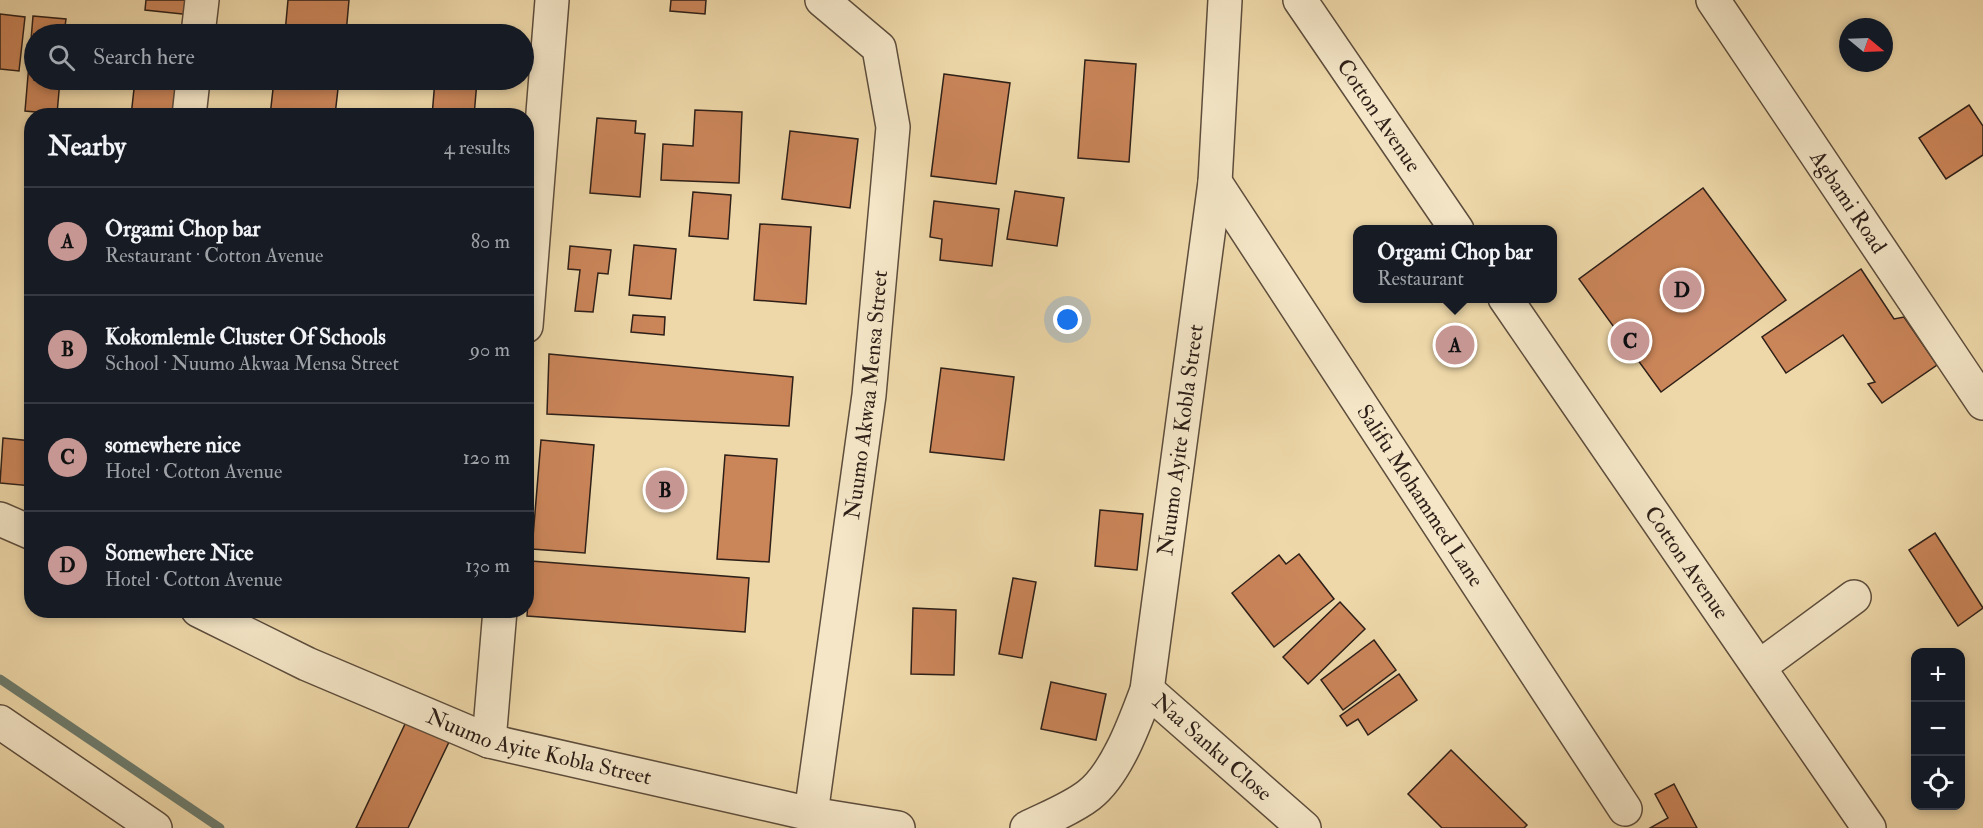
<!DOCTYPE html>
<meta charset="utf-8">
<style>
body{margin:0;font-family:"IM FELL Double Pica",serif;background:#242831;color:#f1f3f6}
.controls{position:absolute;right:18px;bottom:18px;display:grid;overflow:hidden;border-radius:12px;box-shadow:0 3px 9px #0003}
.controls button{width:54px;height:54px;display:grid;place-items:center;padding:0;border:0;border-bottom:2px solid #363941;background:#171b24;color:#f1f3f6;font:30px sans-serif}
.compass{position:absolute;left:1839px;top:18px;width:54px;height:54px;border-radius:50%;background:#171b24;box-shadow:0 3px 9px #0003;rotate:109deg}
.you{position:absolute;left:1068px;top:320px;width:21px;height:21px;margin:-15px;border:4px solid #fff;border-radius:50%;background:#1a73e8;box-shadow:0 0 0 9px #1a73e833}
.badge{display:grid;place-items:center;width:39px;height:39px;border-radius:50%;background:#c59692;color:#111;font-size:20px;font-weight:700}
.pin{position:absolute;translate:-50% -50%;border:3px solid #fff;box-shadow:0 2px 6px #0006}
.popup{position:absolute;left:1353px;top:225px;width:204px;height:78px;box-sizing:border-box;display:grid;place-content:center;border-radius:12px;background:#171b24;filter:drop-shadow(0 2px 4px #0005);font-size:20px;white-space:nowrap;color:#9ea1a6}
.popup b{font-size:22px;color:#f1f3f6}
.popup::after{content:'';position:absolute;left:50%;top:100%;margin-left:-12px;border:12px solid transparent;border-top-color:#171b24}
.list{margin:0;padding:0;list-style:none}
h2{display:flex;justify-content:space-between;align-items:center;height:78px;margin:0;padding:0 24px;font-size:26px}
h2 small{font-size:20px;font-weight:400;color:#9ea1a6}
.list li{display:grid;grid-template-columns:39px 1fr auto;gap:18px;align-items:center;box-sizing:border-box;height:108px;padding:0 24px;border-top:2px solid #363941}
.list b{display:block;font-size:22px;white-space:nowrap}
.list p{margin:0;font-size:20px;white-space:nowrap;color:#9ea1a6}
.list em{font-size:20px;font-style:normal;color:#9ea1a6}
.icon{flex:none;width:33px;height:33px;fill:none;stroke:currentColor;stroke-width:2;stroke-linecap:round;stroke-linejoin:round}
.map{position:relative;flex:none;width:1983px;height:828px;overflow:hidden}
.search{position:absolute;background:#171b24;box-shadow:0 3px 9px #0003;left:24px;top:24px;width:510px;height:66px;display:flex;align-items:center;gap:15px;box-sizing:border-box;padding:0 21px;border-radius:33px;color:#9ea1a6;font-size:22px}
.panel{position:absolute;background:#171b24;box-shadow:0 3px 9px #0003;left:24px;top:108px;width:510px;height:510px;border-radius:24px}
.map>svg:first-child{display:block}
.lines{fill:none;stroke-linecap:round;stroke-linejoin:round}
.stream{stroke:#6e7c6d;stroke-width:9}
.building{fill:#ca8559;stroke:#2d1f18;stroke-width:1.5}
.minor-casing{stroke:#5d4d3c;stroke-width:36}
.minor{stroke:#f4e6c7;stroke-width:33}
.labels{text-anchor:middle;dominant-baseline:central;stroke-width:6;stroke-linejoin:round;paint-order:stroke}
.street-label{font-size:22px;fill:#2d1f18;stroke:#f4e6c7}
</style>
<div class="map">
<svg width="1983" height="828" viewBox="0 0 1983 828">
<rect width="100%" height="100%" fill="#eed8a9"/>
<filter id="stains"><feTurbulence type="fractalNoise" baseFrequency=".00333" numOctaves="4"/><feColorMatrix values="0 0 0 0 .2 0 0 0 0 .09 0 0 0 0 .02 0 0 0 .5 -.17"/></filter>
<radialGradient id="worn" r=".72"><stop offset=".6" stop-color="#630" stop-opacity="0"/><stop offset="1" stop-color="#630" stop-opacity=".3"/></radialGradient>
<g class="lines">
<polyline class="stream" points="0,679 220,828"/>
</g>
<g class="building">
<polygon points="146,0 203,0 201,16 145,10"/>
<polygon points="288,0 349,0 346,34 285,33"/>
<polygon points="671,0 706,0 705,14 670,11"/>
<polygon points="0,14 25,17 19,71 0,69"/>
<polygon points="33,16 66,19 64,34 34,34 34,80 60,80 57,114 25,111"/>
<polygon points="1085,60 1136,64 1129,162 1078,158"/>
<polygon points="944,74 1010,83 996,184 931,176"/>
<polygon points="135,80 195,80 192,116 131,116"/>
<polygon points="274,80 339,80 335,115 270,116"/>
<polygon points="435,80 477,81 474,116 432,116"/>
<polygon points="1969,105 1983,126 1983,155 1946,179 1919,138"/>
<polygon points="695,110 742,112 739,183 661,180 663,144 693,146"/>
<polygon points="597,118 636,121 635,133 645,134 640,197 590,193"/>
<polygon points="790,131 858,139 850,208 782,199"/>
<polygon points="1703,188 1786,300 1661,392 1579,279"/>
<polygon points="1015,191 1064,198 1057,246 1007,239"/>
<polygon points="693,192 731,195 728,239 689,236"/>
<polygon points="934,201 999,209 992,266 940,260 942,239 930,237"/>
<polygon points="760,224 811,227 806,304 754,300"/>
<polygon points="634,245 676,249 671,299 629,295"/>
<polygon points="570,246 611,250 608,274 598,273 593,312 575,311 580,270 568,269"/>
<polygon points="1861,269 1894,319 1904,317 1937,365 1882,403 1868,384 1875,382 1843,335 1786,373 1762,337"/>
<polygon points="633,315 665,317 664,335 631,332"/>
<polygon points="32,323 32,372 29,371"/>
<polygon points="549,354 793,377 789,426 547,414"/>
<polygon points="941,368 1014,377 1004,460 930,452"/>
<polygon points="3,438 32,441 32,486 0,483"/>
<polygon points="541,440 594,445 585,553 532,549"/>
<polygon points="725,455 777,459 769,562 717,559"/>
<polygon points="1100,510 1143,514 1137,570 1095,566"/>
<polygon points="1935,533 1983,608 1958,626 1909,550"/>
<polygon points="1299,554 1334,599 1274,647 1232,593 1279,555 1286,564"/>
<polygon points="531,561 749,578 745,632 527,616"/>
<polygon points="1013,578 1036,582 1022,658 999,654"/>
<polygon points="1340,602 1365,629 1308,684 1283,657"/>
<polygon points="913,608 956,610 954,675 911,674"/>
<polygon points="1374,640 1396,670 1343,710 1321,680"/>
<polygon points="1399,674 1417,700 1368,735 1358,719 1347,726 1340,716"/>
<polygon points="1051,682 1106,694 1096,740 1041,729"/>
<polygon points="406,722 449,742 408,828 356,828"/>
<polygon points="1451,750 1527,825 1524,828 1442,828 1408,794"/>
<polygon points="1674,784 1697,828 1650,828 1668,818 1655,794"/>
</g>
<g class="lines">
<g class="minor-casing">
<g id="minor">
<path id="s1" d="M1300,0L1457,230"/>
<path id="s2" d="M1713,0L1983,403"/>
<polyline points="198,34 202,0"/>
<polyline points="189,116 193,80"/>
<path id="s3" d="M1215,182L1625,809"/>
<path id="s4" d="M1505,298L1869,828"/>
<polyline points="526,326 552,0"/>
<polyline points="0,519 32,533"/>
<path id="s5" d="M198,610L307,664L489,741L811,814L898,828"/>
<polyline points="1759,667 1854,597"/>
<path id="s6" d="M1147,690L1304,828"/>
<polyline points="0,722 155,828"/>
<polyline points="489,741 500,610"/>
<path id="s7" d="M811,814L869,395L893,127L879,48L822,0"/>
<path id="s8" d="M1027,828C1047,818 1071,809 1089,795C1117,773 1135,722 1147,690L1215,182L1225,0"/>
</g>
</g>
<use href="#minor" class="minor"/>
</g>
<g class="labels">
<g class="street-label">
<text stroke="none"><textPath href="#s1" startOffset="140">Cotton Avenue</textPath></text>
<text stroke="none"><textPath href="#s2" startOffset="243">Agbami Road</textPath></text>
<text stroke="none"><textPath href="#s7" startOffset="423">Nuumo Akwaa Mensa Street</textPath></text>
<text stroke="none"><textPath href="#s8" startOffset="444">Nuumo Ayite Kobla Street</textPath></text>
<text stroke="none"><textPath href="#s3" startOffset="375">Salifu Mohammed Lane</textPath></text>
<text stroke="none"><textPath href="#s4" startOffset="321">Cotton Avenue</textPath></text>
<text stroke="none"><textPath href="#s5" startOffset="369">Nuumo Ayite Kobla Street</textPath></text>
<text stroke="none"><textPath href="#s6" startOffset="87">Naa Sanku Close</textPath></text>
</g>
</g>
<rect width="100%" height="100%" filter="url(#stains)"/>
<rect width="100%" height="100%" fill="url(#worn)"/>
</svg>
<div class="controls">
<button>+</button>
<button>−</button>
<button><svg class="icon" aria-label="locate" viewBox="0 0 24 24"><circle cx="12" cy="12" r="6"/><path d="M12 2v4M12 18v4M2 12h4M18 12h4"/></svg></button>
</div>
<svg class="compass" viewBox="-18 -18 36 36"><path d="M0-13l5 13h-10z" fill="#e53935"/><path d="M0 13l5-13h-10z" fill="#9ea1a6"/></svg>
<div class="you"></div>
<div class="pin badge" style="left:1455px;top:345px">A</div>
<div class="popup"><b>Orgami Chop bar</b>Restaurant</div>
<div class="pin badge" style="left:665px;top:490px">B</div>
<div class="pin badge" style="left:1630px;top:341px">C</div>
<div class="pin badge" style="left:1682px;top:290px">D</div>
<div class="search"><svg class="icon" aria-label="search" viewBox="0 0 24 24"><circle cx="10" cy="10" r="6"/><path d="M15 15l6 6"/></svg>Search here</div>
<section class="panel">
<h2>Nearby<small>4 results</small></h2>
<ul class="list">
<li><span class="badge">A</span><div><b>Orgami Chop bar</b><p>Restaurant · Cotton Avenue</p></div><em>80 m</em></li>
<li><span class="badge">B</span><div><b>Kokomlemle Cluster Of Schools</b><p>School · Nuumo Akwaa Mensa Street</p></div><em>90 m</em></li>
<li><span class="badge">C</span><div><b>somewhere nice</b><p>Hotel · Cotton Avenue</p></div><em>120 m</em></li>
<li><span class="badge">D</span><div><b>Somewhere Nice</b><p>Hotel · Cotton Avenue</p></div><em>130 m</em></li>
</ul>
</section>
</div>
